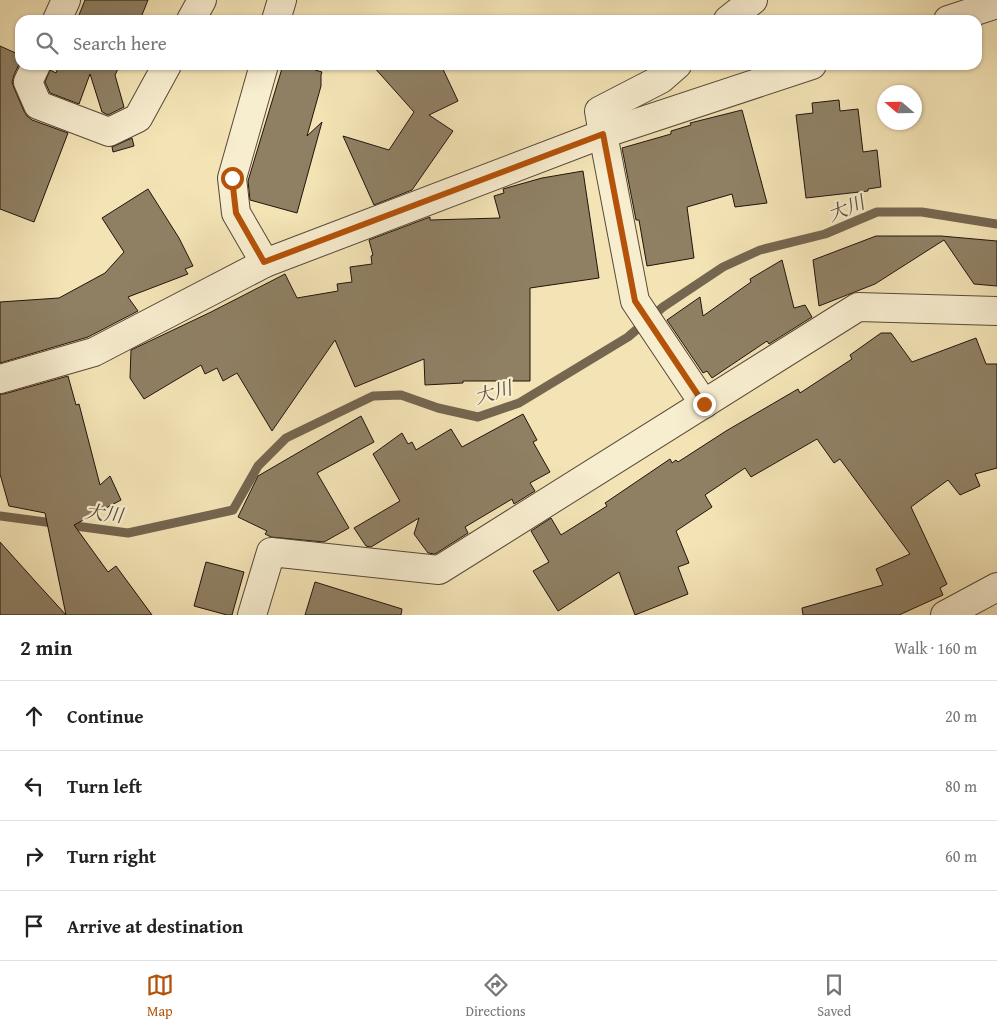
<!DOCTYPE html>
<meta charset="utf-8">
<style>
body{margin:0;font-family:"Gentium Book Plus","Noto Serif JP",serif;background:#f2f2f2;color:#222}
.compass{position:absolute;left:877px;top:85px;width:45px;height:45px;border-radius:50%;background:#fff;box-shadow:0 1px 4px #0004;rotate:290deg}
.stop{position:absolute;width:15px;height:15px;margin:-11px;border:4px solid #b45309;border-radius:50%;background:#fff}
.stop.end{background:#b45309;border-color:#fff;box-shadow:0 1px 5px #0008}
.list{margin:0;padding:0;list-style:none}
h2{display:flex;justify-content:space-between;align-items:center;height:65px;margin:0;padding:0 20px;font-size:21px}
h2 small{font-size:16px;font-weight:400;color:#767676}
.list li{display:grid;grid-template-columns:32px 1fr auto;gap:15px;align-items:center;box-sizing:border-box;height:70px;padding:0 20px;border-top:1px solid #e0e0e0}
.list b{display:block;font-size:19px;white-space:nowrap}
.list em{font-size:16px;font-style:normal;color:#767676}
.icon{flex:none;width:28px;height:28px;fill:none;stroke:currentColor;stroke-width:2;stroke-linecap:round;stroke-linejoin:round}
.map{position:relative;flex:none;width:997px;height:615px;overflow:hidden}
.search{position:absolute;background:#fff;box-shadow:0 1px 4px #0004;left:15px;right:15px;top:15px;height:55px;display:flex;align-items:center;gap:12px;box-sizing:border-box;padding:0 18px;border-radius:15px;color:#767676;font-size:19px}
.sheet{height:345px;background:#fff}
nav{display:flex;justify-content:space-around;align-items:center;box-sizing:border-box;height:70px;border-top:1px solid #e0e0e0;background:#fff;font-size:14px;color:#767676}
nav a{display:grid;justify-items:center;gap:2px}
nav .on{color:#b45309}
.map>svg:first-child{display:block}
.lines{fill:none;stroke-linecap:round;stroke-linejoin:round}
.stream{stroke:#756650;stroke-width:9}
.building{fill:#8f8064;stroke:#22140d}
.minor-casing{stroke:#564837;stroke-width:30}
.minor{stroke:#f7edcf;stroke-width:28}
.route{stroke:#b45309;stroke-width:6}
.labels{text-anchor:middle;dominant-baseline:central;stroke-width:4.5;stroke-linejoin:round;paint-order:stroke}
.water-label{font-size:19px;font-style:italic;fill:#594b39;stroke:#f7edcf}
</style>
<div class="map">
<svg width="997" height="615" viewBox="0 0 997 615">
<rect width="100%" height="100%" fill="#f3e3b5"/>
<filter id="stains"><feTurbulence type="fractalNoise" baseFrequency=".004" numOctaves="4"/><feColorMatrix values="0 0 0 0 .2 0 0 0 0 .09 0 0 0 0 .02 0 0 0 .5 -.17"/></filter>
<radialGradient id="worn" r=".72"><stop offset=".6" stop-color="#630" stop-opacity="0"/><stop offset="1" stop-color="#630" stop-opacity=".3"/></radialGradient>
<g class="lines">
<polyline class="stream" points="0,516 128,533 233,510 258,466 286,438 373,396 401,395 438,408 478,417 519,403 628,337 663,307 723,267 760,250 825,234 877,212 922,212 997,224"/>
</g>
<g class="building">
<polygon points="85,0 148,0 140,20 77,20"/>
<polygon points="0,46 20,55 20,62 14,75 12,82 14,88 24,111 27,116 32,120 68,133 34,222 0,209"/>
<polygon points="59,65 120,65 115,75 124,107 108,115 102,112 90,74 79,104 50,93 45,82 50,70 56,73"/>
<polygon points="283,65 317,65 315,70 322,72 321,75 321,86 307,136 322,122 297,213 250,200 248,181"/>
<polygon points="372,65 441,65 458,101 429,115 453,131 412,190 374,205 343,136 389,150 414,112"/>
<polygon points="839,100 840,111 858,109 863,152 877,150 881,187 868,189 868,191 806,198 796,115 813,113 812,103"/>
<polygon points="742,110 767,203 735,207 732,194 687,207 694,258 647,266 639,220 636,220 622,148 671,134 671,131 691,125 690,123"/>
<polygon points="132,138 134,146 113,152 112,147"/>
<polygon points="583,171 599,278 530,288 530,381 463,381 463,383 425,385 424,359 355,387 335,340 272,431 237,373 223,381 217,368 205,374 201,365 144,399 130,378 131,350 211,312 285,274 297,298 338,291 337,284 352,282 350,267 372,264 371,256 373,255 369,240 430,217 430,220 500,218 494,196 504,193 503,189 542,178"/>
<polygon points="148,189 179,238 193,266 185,269 188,274 128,297 138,311 88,337 0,363 0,302 59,298 105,273 124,252 102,218"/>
<polygon points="876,236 941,236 997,241 997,286 974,284 944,240 875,284 819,306 813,260"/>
<polygon points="782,260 794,308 805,305 812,317 769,344 767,341 712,378 707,371 703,373 667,320 700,297 703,316 751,282 750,279"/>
<polygon points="881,333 891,333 912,362 976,338 986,364 997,364 997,468 975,474 980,486 960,495 948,480 911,507 947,584 940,588 943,595 899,615 803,615 802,608 883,585 876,569 910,554 840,459 834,463 817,439 751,477 745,468 705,495 712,507 676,531 689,563 678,567 688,594 635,615 619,572 558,611 533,571 549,562 531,531 551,518 561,535 607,506 605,503 670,459 672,463 676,460 678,462 726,431 798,389 800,393 852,359 850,355"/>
<polygon points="68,376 76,405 79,404 100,485 110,476 121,500 74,525 108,572 116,566 152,615 66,615 45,513 9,506 0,474 0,394 4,394"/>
<polygon points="523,414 537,440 533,442 550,472 530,483 535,491 514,504 512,499 465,527 468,533 435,554 428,553 414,534 419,518 371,547 366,546 354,528 400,501 373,454 402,433 408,444 412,442 416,450 451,429 462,447"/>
<polygon points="361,416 374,442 317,473 349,528 324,542 271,537 265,534 267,531 238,517 258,476"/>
<polygon points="0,542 35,581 66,615 0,615"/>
<polygon points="206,562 244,572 232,615 227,615 194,606"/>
<polygon points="315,582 402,609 401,615 305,615"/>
</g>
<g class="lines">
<g class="minor-casing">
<g id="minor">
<polyline points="57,20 66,0"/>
<polyline points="191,20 202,0"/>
<polyline points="276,20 282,0"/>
<polyline points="728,20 753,0"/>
<polyline points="948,20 997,4"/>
<polyline points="36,65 28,82 38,105 109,132 138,118 167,65"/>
<polyline points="264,65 232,178 236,213 265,263"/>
<polyline points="677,65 661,79 599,111 603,134 635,301 704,404"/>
<polyline points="0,379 94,352 265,263 603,134 812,65"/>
<polyline points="252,615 271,552 439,570 858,307 997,311"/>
<polyline points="945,615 997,587"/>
</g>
</g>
<use href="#minor" class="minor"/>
</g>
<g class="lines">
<polyline class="route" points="232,178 236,213 264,262 603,134 635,301 704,404"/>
</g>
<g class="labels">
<g class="water-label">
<text transform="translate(846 208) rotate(-22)">大川</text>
<text transform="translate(493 392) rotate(-16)">大川</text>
<text transform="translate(104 513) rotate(7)">大川</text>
</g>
</g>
<rect width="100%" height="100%" filter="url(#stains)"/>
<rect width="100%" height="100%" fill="url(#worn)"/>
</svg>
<svg class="compass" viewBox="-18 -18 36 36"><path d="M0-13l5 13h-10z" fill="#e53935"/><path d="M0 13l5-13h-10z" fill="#767676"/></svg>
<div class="stop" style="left:232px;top:178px"></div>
<div class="stop end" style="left:704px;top:404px"></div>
<div class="search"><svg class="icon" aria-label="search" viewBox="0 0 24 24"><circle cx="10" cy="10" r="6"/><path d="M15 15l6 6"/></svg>Search here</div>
</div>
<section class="sheet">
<h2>2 min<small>Walk · 160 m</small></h2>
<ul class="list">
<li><svg class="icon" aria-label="ahead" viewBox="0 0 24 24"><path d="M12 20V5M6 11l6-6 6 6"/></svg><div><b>Continue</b></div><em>20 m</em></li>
<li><svg class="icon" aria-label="left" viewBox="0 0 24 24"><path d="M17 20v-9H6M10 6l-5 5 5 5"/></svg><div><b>Turn left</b></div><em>80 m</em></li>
<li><svg class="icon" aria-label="right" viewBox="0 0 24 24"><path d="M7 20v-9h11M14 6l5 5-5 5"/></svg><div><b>Turn right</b></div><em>60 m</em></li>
<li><svg class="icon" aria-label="arrive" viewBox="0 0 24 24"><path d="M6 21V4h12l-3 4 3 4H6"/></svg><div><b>Arrive at destination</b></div></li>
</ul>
</section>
<nav>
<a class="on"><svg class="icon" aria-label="map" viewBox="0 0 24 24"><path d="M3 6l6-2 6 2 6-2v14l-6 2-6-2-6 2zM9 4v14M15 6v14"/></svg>Map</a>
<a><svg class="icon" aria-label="directions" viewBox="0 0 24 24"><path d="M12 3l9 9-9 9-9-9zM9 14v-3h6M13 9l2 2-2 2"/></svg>Directions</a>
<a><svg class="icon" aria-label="saved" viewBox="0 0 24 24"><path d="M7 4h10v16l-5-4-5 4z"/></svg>Saved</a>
</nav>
